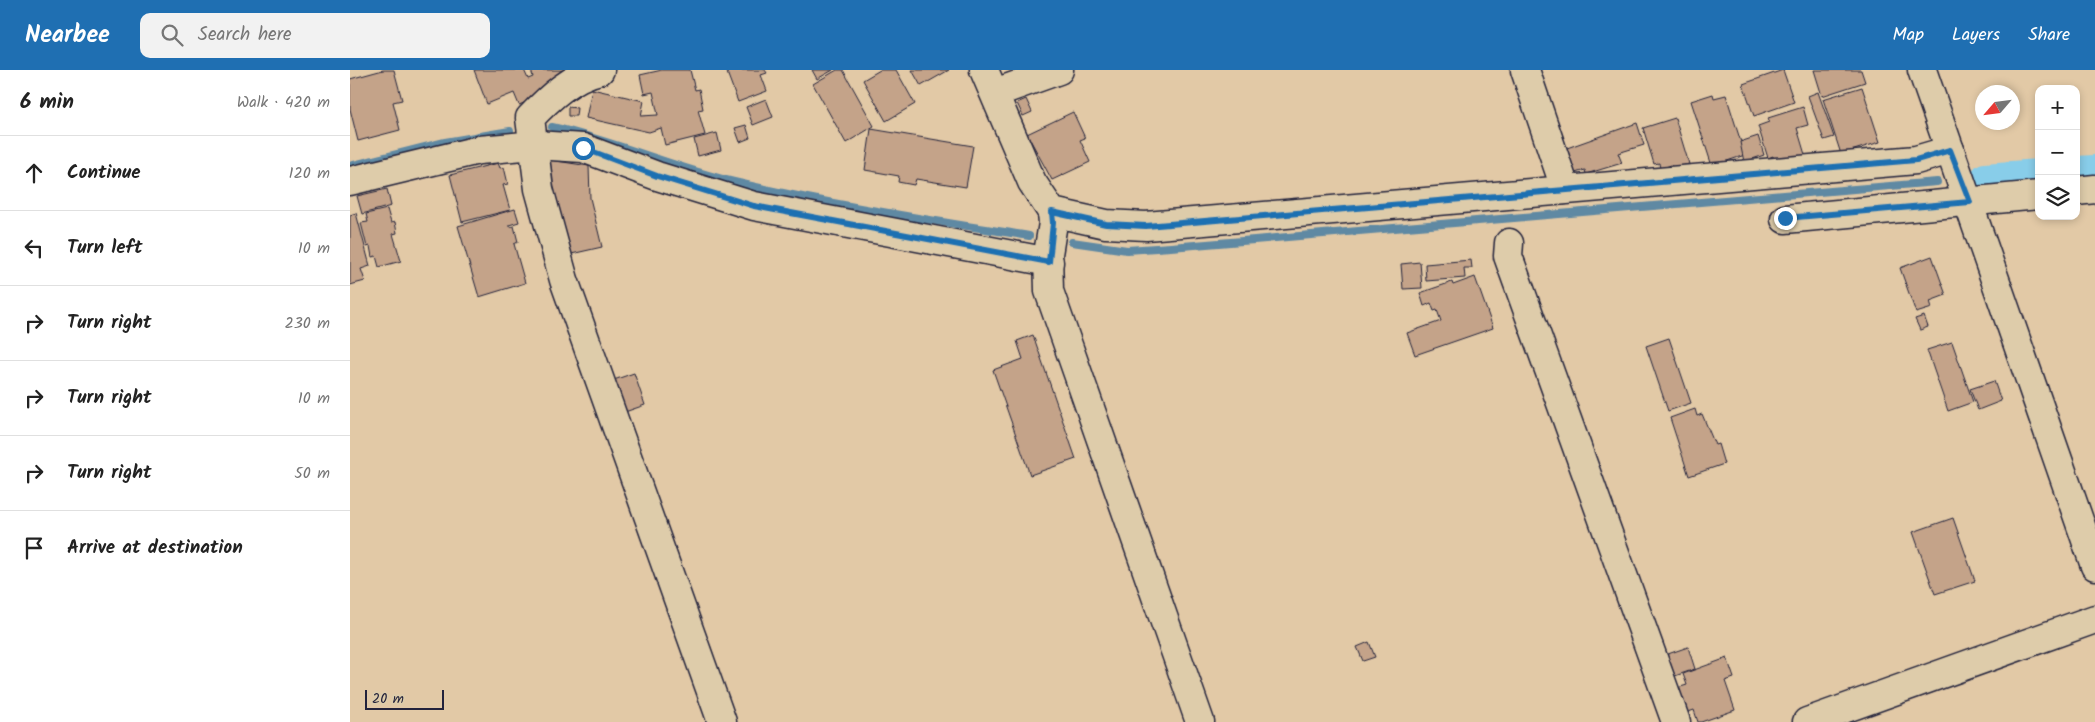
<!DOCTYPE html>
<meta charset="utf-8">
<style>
body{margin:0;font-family:Kalam,sans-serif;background:#f2f2f2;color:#222}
.controls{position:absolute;right:15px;top:15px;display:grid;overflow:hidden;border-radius:10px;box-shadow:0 2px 8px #0003}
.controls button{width:45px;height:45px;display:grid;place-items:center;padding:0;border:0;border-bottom:1px solid #e0e0e0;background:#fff;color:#222;font:25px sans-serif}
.compass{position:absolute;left:1625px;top:15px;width:45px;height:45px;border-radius:50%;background:#fff;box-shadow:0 2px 8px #0003;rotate:242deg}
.scale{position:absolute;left:15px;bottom:12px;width:79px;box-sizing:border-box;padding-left:5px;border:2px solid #22223b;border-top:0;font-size:14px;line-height:18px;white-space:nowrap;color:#22223b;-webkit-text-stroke:4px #deccaa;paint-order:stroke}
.stop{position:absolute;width:15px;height:15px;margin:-11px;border:4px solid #1f6fb2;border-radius:50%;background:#fff}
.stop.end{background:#1f6fb2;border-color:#fff;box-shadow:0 1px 5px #0008}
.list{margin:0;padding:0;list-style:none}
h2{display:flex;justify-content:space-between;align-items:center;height:65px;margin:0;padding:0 20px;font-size:21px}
h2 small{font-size:16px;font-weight:400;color:#767676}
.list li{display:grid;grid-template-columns:32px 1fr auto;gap:15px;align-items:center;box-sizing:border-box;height:75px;padding:0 20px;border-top:1px solid #e0e0e0}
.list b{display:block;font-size:19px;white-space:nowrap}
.list em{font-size:16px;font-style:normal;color:#767676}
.icon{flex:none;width:28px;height:28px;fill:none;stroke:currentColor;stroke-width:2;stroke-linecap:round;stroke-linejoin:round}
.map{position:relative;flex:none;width:1745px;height:652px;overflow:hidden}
header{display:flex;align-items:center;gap:30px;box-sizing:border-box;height:70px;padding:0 25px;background:#1f6fb2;color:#fff}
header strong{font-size:24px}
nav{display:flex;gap:28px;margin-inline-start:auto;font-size:18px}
.search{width:350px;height:45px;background:#f2f2f2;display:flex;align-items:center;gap:12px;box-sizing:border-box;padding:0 18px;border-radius:10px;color:#767676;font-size:19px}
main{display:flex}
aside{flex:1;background:#fff}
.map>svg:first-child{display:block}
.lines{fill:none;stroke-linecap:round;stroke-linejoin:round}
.stream{stroke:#5f89a3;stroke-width:8}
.canal{stroke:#88cde9;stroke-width:28}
.building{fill:#c4a389;stroke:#22223b}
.street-casing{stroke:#22223b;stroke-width:31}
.secondary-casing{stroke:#22223b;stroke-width:31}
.street{stroke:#deccaa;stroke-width:28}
.secondary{stroke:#deccaa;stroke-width:28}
.route{stroke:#1f6fb2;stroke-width:6}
</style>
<header>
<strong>Nearbee</strong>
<div class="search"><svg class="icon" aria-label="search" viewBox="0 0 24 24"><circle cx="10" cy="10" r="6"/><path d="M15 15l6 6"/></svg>Search here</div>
<nav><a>Map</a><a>Layers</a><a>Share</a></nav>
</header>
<main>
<aside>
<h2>6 min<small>Walk · 420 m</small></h2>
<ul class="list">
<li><svg class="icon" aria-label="ahead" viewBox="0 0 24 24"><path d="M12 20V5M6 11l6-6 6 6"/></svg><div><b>Continue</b></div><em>120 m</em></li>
<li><svg class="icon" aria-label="left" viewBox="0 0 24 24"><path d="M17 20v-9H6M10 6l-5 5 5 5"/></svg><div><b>Turn left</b></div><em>10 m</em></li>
<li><svg class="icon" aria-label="right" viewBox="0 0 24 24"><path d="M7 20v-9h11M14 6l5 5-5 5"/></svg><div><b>Turn right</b></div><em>230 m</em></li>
<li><svg class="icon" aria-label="right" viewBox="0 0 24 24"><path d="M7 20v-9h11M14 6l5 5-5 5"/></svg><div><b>Turn right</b></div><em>10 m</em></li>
<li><svg class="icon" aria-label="right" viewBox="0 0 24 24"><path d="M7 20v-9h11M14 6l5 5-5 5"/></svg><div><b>Turn right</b></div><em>50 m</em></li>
<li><svg class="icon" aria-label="arrive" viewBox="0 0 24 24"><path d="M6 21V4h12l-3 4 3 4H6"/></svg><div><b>Arrive at destination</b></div></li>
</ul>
</aside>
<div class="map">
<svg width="1745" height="652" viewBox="0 0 1745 652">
<rect width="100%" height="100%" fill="#e2c9a6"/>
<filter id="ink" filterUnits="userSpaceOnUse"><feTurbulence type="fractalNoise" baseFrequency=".02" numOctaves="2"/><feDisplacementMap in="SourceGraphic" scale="10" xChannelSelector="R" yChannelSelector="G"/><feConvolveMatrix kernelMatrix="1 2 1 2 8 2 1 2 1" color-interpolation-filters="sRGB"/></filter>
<g filter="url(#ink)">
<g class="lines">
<g class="stream">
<path d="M202,57C264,71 322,97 384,112C481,135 581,150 679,166"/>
<polyline points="0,96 95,72 160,61"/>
<polyline points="722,172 777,180 821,177 1587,112"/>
</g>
<g class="canal">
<polyline points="1726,100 1745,99"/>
<polyline points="1635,107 1689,103"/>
</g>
</g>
<g class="building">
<polygon points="33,0 44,0 52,30 43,32 50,60 8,71 0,39 0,9"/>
<polygon points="124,0 174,0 178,9 183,7 181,0 223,0 224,4 193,16 195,24 169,35 164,23 137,34"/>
<polygon points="312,0 340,0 345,20 349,19 353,39 348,40 355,65 315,75 311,58 299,62 236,48 242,19 294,31 291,46 308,45 303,22 294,24 290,5"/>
<polygon points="376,0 415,0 417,3 411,5 417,21 388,32"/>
<polygon points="462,0 483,0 467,9"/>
<polygon points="487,0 493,0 524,56 496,73 463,14"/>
<polygon points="530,0 546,0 565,34 536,51 513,10"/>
<polygon points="562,0 599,0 571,16"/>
<polygon points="1433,0 1444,32 1404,46 1393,14"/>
<polygon points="1464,0 1511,0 1515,12 1472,26"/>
<polygon points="1512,17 1530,72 1491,84 1473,29"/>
<polygon points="1468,22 1484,67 1474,70 1458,26"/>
<polygon points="1363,24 1364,28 1376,25 1395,85 1362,96 1341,31"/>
<polygon points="416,29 423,47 403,55 396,37"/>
<polygon points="676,29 682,42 673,46 667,33"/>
<polygon points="218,37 227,38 226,46 218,46"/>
<polygon points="1453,37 1458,55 1447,58 1456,88 1424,91 1423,86 1418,88 1408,56 1419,52 1418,48"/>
<polygon points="723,42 735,68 730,70 740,92 702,110 677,64"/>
<polygon points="1325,48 1339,94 1322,98 1321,95 1310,99 1309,93 1304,94 1293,58"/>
<polygon points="1287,53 1294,75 1268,83 1272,93 1236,104 1235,100 1225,103 1217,78"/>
<polygon points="396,55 400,68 390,72 385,58"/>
<polygon points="521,59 623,76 616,117 566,109 564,115 548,112 549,106 515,100"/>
<polygon points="367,63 371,80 348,86 344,69"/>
<polygon points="1408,66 1414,85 1394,92 1390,72"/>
<polygon points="200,90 239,96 240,128 252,177 217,185 203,119"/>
<polygon points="148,93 150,98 154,97 158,114 153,115 160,140 112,152 100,105"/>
<polygon points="37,119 41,136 12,144 7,126"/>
<polygon points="37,139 41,153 45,152 47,163 43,164 51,191 29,197 26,186 22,187 20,176 17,177 11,153 18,152 16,144"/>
<polygon points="165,139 169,152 159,155 159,157 164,156 168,172 164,174 175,213 129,227 108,156"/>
<polygon points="6,143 20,196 11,199 15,211 0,215 0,145"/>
<polygon points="1582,186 1596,225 1580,231 1582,238 1566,243 1550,198"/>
<polygon points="1121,190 1122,198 1114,198 1115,208 1076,211 1075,194"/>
<polygon points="1070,192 1072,218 1053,219 1051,194"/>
<polygon points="1125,207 1143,258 1065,285 1057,263 1091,251 1087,240 1084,241 1081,233 1074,236 1070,223 1102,212 1103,215"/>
<polygon points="1574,246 1578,257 1570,260 1565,249"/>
<polygon points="683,265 726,389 680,405 643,300 673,289 667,271"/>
<polygon points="1319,268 1341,333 1318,341 1296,276"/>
<polygon points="1602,272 1623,332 1598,341 1577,280"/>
<polygon points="284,303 295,335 269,344 258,312"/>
<polygon points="1644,311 1651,331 1628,340 1620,319"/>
<polygon points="1345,339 1347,346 1352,344 1365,375 1368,374 1374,394 1339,406 1320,348"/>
<polygon points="1603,448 1625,511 1585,524 1563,462"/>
<polygon points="1019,572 1025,587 1013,591 1007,577"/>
<polygon points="1338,577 1345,599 1322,607 1315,585"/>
<polygon points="1377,588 1384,608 1375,611 1385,640 1351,652 1348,652 1344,640 1333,644 1324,619 1337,615 1333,604"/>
</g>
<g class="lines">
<g class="street-casing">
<g id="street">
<path d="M250,0C222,6 199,28 180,48L189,119L214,210L372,652"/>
<polyline points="634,0 682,112 702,142 756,154 796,156 1566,90 1600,80"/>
<polyline points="1175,0 1212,109 1213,120"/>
<polyline points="645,23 709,0"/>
<polyline points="0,111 129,80 185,75 233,78 307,106 404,136 699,192"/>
<polyline points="1726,121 1745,119"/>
<polyline points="702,142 703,153 698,184 699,221 850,652"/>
<polyline points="1435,149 1689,125"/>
<polyline points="1159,173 1158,186 1326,652"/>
</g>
</g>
<g class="secondary-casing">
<g id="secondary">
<polyline points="1572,0 1745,496"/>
<polyline points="1457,652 1745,549"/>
</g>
</g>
<use href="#street" class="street"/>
<use href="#secondary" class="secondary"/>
</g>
</g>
<g class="lines" filter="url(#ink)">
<polyline class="route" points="233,78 307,106 404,136 699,192 703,153 702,142 756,154 796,156 1566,90 1600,80 1620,132 1435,148"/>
</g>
</svg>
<div class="controls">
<button>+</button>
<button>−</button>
<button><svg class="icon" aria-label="layers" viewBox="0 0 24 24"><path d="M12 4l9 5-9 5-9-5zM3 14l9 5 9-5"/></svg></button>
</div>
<svg class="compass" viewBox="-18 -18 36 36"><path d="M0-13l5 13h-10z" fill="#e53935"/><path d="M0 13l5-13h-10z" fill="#767676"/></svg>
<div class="scale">20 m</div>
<div class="stop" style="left:233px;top:78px"></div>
<div class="stop end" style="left:1435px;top:148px"></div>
</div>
</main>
